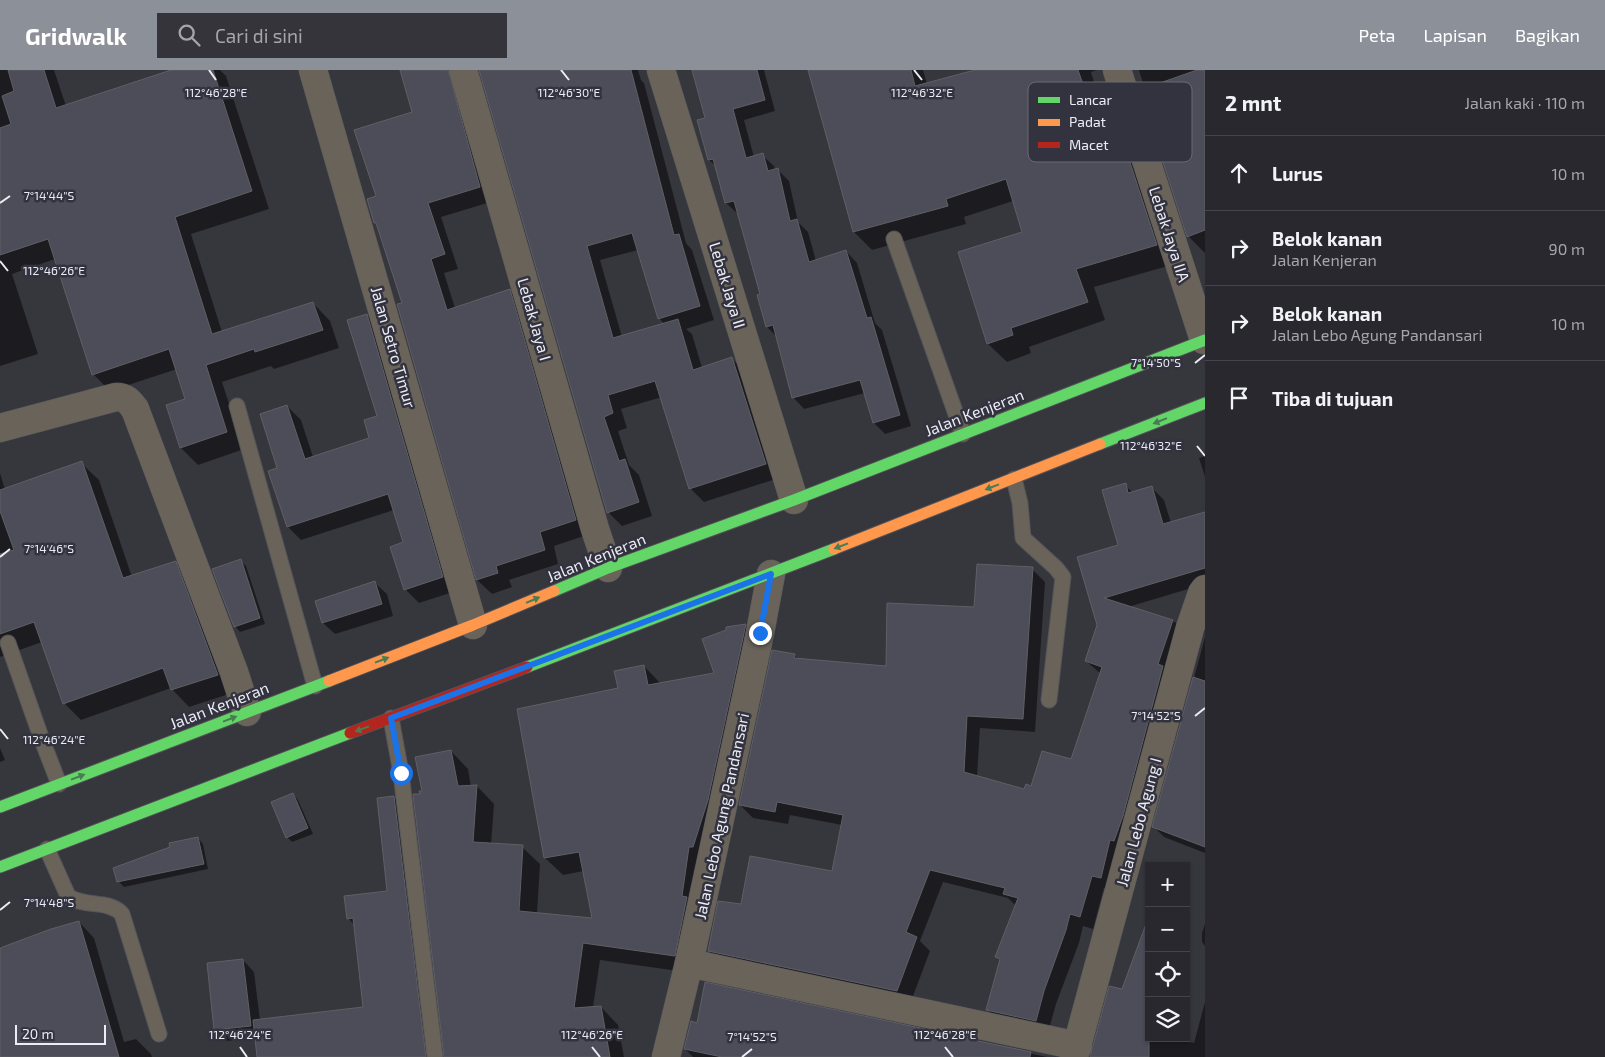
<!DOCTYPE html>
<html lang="id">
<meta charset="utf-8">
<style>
body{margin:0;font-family:"Exo 2",sans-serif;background:#34343a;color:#f1f3f6}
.controls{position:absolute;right:15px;bottom:15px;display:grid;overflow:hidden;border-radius:0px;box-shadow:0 1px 4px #0004}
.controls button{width:45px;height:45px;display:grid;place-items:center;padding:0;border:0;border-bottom:1px solid #44444a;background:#28282e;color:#f1f3f6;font:25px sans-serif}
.scale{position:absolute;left:15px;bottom:12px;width:91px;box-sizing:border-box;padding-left:5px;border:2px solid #ebecf4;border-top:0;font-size:14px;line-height:18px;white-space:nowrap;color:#ebecf4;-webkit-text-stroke:4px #333340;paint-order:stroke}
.stop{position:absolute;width:15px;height:15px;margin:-11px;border:4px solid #1a73e8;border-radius:50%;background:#fff}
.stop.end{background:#1a73e8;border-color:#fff;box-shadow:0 1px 5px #0008}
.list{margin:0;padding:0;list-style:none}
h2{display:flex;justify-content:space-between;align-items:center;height:65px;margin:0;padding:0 20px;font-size:21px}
h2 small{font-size:16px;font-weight:400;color:#a5a6aa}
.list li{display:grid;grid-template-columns:32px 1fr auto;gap:15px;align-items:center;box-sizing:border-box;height:75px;padding:0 20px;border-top:1px solid #44444a}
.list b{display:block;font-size:19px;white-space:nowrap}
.list p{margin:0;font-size:16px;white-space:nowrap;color:#a5a6aa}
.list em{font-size:16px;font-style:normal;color:#a5a6aa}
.icon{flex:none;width:28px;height:28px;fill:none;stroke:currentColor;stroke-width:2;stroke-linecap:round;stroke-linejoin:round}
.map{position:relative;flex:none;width:1205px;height:987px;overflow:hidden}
header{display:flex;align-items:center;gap:30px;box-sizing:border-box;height:70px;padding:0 25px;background:#8c9099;color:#fff}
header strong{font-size:24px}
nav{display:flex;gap:28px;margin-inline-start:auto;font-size:18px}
.search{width:350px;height:45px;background:#34343a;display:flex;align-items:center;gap:12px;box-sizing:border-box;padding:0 18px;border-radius:0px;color:#a5a6aa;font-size:19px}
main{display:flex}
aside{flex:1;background:#28282e}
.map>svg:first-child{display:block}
.shadow{fill:#0007;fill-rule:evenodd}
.building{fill:#4d4d59;stroke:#5f5f65}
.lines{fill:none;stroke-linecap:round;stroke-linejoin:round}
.lane-casing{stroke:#545459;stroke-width:17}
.street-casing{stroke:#545459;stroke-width:29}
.fast-casing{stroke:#545459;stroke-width:13}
.slow-casing{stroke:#545459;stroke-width:13}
.jam-casing{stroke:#545459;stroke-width:13}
.lane{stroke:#69635a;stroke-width:15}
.street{stroke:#69635a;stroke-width:28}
.fast{stroke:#63d668;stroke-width:11}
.slow{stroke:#ff974d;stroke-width:11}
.jam{stroke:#b3261e;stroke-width:11}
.oneway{fill:#497c52}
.route{stroke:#1a73e8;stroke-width:6}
.ticks{fill:none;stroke:#ebecf4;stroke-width:2}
.labels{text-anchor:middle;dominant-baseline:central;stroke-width:5;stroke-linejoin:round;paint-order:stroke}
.street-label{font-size:16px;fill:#ebecf4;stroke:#333340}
.key{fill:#333340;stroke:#6a6a76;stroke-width:1}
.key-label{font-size:14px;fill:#ebecf4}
.ticks-label{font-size:12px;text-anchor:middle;fill:#ebecf4;stroke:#333340;stroke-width:5;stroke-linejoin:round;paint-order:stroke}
</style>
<header>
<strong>Gridwalk</strong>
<div class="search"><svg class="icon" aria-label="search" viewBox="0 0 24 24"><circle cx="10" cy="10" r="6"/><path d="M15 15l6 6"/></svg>Cari di sini</div>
<nav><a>Peta</a><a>Lapisan</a><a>Bagikan</a></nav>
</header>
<main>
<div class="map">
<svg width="1205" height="987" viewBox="0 0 1205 987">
<rect width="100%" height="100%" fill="#36363d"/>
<g class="shadow">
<polygon points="0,0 54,0 66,36 175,0 220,0 226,6 269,139 191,164 222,262 313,233 330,251 339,278 274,299 271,296 222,312 244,379 198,395 181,378 187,329 177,299 110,321 93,304 55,189 12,204 38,284 0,296"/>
<polygon points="401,0 471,0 494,131 441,147 458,199 444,203 455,238 509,220 524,235 590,464 554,476 558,494 509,510 512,517 492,524 477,510 404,233 379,157 375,153 378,127 413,42"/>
<path d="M481,0H638L641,10L644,13L686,173L692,180L714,250L686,259L692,264L702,298L732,289L746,303L779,408L704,432L690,418L662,327L621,339L627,358L618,361L629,395L639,405L652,446L622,456L608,442ZM638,180L659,248L664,254L622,267L600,190Z"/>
<polygon points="693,0 764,0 775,41 744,50 754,87 762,85 774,96 775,100 778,100 789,111 798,152 808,162 816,191 846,181 857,193 875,253 882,260 911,356 885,364 874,353 865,323 804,339 793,327 777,267 767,257 758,226 762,225 738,144 726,133 717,97 709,90 705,49"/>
<polygon points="809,0 923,0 927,14 980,0 1097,0 1091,2 1101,35 1110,32 1128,50 1175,194 1094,217 1105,250 1029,277 1031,283 1007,292 988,274 1023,163 1013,131 964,147 966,154 872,180 854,162"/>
<polygon points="1139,0 1205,0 1205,183 1188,166"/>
<polygon points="367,245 380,259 456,521 419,533 405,519 405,473 394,440 301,470 288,457 270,401 279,398 287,336 301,350 313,387 371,368 379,346"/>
<polygon points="1205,386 1205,407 1199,388"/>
<polygon points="81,393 99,410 132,507 175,492 192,510 235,622 189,637 171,618 81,650 64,633 42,572 0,587 0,403 5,420"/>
<polygon points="1125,415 1133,423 1151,417 1164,430 1171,453 1205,443 1205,514 1128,537 1175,552 1188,565 1113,820 1104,818 1093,859 1083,856 1079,873 1056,934 1048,963 1001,953 988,940 1001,891 996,887 1016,836 1008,828 943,812 920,871 930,881 910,934 722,894 709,881 742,835 833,803 842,755 790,745 788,754 753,748 740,735 794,585 799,590 887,598 1032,499 1045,512 1035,662 980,658 977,707 1025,720 1032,718 1072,691 1101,604 1086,591 1099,555 1079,488 1119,476"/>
<polygon points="241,491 246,496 265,554 240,562 235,556"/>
<polygon points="375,513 387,524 393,546 335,564 323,553 316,532"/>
<polygon points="745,555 763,572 692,903 600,890 593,937 601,937 618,955 624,987 445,987 421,725 451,681 468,699 471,717 477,716 494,734 491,775 522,777 540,794 537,844 593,849 584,801 563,805 545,788 518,640 619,619 644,596 661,614 715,604"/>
<polygon points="1205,567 1205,783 1164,767 1154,757"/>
<polygon points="0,678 5,690 0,692"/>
<polygon points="293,724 298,730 313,764 292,772 287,767"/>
<polygon points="394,727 411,745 440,987 258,987 256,968 226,971 215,959 243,890 254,902 260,950 364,939 355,856 348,848 388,822"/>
<polygon points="198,768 203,774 208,799 124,817 118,811"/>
<polygon points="79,852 94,868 124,972 136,969 151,984 152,987 0,987 0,876 2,878"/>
<polygon points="1205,854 1205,876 1202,872 1202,863"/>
<polygon points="1205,932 1205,987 1091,987 1149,968 1172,968 1194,973"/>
<polygon points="955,967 1047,987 693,987 685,979 955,968"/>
</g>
<g class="building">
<polygon points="8,0 44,0 56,38 171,0 213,0 252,121 175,147 212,264 313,232 323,260 255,282 254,279 206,295 227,362 180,378 166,335 185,329 169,279 92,305 48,169 0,185 0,58 11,54 2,26 14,21"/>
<polygon points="400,0 448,0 480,117 428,133 445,184 431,189 447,240 510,219 576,450 540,462 545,480 496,496 498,503 476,510 397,234 402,233 376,153 374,153 367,129 376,126 354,60 412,42"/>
<polygon points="479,0 631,0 674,165 679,164 700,236 658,249 632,163 587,176 613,268 678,249 693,300 732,287 766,394 689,419 655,311 608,325 613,343 604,347 619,391 625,389 639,432 607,443"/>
<polygon points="692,0 757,0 765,30 733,39 746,88 763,83 768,101 778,98 790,151 797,149 809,192 846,180 867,248 871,247 900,345 873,353 860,310 792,328 773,255 766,257 757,225 760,224 734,131 725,133 713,89 708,90 697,50 705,48"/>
<polygon points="808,0 911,0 915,16 975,0 1078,0 1091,37 1110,31 1157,175 1076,199 1088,232 1011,258 1013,265 987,274 958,182 1022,162 1006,109 946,129 948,136 853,162"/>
<polygon points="1197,0 1205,0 1205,160 1187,167 1140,20"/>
<polygon points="367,244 443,507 404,520 390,477 403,472 388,424 287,457 268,401 277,398 260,344 287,335 305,389 369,368 364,350 377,346 347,250"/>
<polygon points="82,391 123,508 176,491 218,605 171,620 163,598 63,634 34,552 0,564 0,484 14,480 0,441 0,420"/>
<polygon points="1126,413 1128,423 1152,416 1163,454 1205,442 1205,498 1104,528 1173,550 1158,594 1163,596 1123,746 1114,771 1110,770 1101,808 1092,806 1080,847 1070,844 1066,860 1044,921 1036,951 986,940 1000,889 995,887 1018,828 1003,824 1005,818 930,800 906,862 917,867 897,921 708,881 718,831 741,834 750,786 832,801 843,745 777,732 775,742 739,735 772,580 795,584 794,588 886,596 887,533 974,537 977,494 1033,497 1023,649 967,646 964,702 1024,719 1026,714 1031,716 1042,681 1071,689 1102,597 1085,591 1097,555 1077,487 1118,475 1102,420"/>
<polygon points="241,489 260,548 234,557 212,499"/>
<polygon points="375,511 382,534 322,553 315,531"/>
<polygon points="746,554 708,730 693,777 689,777 682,826 687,827 675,886 583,873 574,938 601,936 610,987 444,987 413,724 420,724 419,721 422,721 415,687 451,680 458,716 477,715 473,772 523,775 519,841 592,848 579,782 544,788 517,639 618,618 614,601 644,595 648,615 714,603 702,569 726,560 726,557"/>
<polygon points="1193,607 1205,611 1205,777 1152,757"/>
<polygon points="293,723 308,758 286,768 271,732"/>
<polygon points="394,726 426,987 257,987 253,950 363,937 353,848 347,849 344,826 387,821 377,728"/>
<polygon points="198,767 204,794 117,812 113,798 170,777 169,773"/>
<polygon points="79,851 119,987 0,987 0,878 51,859"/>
<polygon points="1146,854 1149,854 1149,987 1090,987 1109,916 1122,919"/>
<polygon points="243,889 251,956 214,960 207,893"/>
<polygon points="705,912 939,962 954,967 954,966 1031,982 1030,987 722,987 684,979 691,951 697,953"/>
</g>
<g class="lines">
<g class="lane-casing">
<g id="lane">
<polyline points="894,169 963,364"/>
<polyline points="237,336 315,616"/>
<polyline points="1014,409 1020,433 1023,468 1056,498 1063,507 1049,630"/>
<polyline points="8,573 42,670 59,714"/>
<polyline points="391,648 401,703 435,987"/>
<path d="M47,779L68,826C84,838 108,829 122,844L159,964"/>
</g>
</g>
<g class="street-casing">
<g id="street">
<polyline points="313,0 473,555"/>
<polyline points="463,0 595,459 608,498"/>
<polyline points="661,0 794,430"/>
<polyline points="1117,0 1204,270"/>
<path d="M0,358L116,327C126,327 129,331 135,339L234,602L247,642"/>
<polyline points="689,893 1078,976"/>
<polyline points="666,987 689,893 760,563 771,504"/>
<polyline points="1074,987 1190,558 1202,523 1205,519"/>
</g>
</g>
<g class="fast-casing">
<g id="fast">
<polyline points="1100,374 1205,333"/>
<polyline points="554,521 608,498 794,430 1205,270"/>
<polyline points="527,597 834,479"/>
<polyline points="0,737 329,611"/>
<polyline points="0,797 350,663"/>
</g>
</g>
<g class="slow-casing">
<g id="slow">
<polyline points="834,479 1100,374"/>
<polyline points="329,611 473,555 554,521"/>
</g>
</g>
<g class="jam-casing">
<polyline id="jam" points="350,663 527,597"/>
</g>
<use href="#lane" class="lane"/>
<use href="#street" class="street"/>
<use href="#fast" class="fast"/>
<use href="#slow" class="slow"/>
<use href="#jam" class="jam"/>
</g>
<defs><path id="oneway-solid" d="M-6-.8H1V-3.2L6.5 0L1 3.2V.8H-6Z" transform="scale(1.25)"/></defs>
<g class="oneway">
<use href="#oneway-solid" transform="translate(1160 351) rotate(158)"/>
<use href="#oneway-solid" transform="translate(992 417) rotate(159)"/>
<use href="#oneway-solid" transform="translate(841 476) rotate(159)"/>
<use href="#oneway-solid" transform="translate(533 530) rotate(-23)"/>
<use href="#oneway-solid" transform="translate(382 590) rotate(-21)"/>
<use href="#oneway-solid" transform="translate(230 649) rotate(-21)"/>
<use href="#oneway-solid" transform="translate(362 659) rotate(160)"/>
<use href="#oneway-solid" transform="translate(78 707) rotate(-21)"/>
</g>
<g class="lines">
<polyline class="route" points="401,703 391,648 771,504 760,563"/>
</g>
<path class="ticks" d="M209,0L216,10M561,0L569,10M914,0L922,10M0,133L10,126M0,191L8,201M1195,293L1205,285M1197,376L1205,386M0,487L10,479M1195,646L1205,638M0,659L8,669M0,840L10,832M240,977L247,987M592,977L600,987M945,977L953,987M742,987L752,979"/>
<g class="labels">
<g class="street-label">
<text transform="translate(1170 164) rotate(72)">Lebak Jaya IIA</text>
<text transform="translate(728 215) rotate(73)">Lebak Jaya II</text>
<text transform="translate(535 249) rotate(74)">Lebak Jaya I</text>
<text transform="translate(394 277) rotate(74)">Jalan Setro Timur</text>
<text transform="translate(974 342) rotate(-21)">Jalan Kenjeran</text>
<text transform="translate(596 487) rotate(-22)">Jalan Kenjeran</text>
<text transform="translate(219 635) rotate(-21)">Jalan Kenjeran</text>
<text transform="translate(721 746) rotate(-78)">Jalan Lebo Agung Pandansari</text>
<text transform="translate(1138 752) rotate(-75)">Jalan Lebo Agung I</text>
</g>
</g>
<rect x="1028" y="12" width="164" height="80" rx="8" class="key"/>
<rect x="1038" y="27" width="22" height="6" fill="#63d668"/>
<rect x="1038" y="49" width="22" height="7" fill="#ff974d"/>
<rect x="1038" y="72" width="22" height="6" fill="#b3261e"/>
<g class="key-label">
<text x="1069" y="35">Lancar</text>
<text x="1069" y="57">Padat</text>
<text x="1069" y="80">Macet</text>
</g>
<g class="ticks-label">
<text x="216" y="27">112°46'28"E</text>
<text x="569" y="27">112°46'30"E</text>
<text x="922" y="27">112°46'32"E</text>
<text x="49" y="130">7°14'44"S</text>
<text x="54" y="205">112°46'26"E</text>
<text x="1156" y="297">7°14'50"S</text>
<text x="1151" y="380">112°46'32"E</text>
<text x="49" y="483">7°14'46"S</text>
<text x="1156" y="650">7°14'52"S</text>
<text x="54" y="674">112°46'24"E</text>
<text x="49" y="837">7°14'48"S</text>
<text x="240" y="969">112°46'24"E</text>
<text x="592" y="969">112°46'26"E</text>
<text x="945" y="969">112°46'28"E</text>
<text x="752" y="971">7°14'52"S</text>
</g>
</svg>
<div class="controls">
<button>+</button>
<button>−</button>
<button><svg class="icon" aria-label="locate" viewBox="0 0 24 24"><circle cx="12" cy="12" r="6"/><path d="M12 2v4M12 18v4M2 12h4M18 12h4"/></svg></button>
<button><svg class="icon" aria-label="layers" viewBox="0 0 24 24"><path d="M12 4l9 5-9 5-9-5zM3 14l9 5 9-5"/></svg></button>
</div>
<div class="scale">20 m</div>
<div class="stop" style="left:401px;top:703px"></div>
<div class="stop end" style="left:760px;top:563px"></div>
</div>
<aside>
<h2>2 mnt<small>Jalan kaki · 110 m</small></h2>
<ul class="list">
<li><svg class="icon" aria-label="ahead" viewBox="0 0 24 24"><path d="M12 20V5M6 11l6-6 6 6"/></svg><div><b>Lurus</b></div><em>10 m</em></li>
<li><svg class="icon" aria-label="right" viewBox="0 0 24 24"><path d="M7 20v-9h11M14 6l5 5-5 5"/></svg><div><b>Belok kanan</b><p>Jalan Kenjeran</p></div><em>90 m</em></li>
<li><svg class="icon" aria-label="right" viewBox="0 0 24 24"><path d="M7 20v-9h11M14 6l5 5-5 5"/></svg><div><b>Belok kanan</b><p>Jalan Lebo Agung Pandansari</p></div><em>10 m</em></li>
<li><svg class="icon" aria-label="arrive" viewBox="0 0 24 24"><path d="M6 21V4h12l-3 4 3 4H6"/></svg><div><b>Tiba di tujuan</b></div></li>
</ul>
</aside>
</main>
